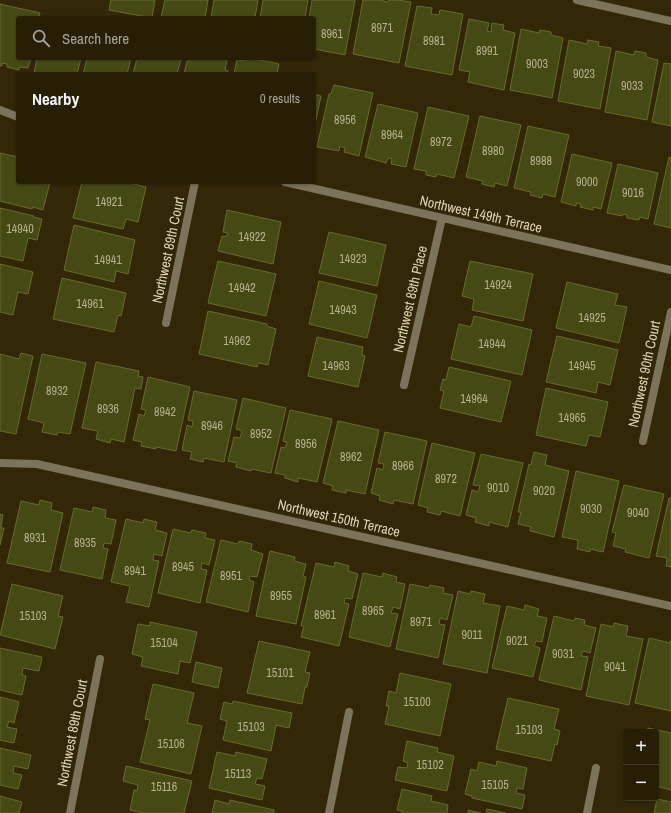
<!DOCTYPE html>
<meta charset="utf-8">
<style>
body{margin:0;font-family:"Archivo Narrow",sans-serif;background:#2e270f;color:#f1f3f6}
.controls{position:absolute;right:12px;bottom:12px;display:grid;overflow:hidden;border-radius:4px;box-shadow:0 1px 3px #0004}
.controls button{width:36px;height:36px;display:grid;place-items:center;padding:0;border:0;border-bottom:1px solid #423c27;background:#261e05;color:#f1f3f6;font:20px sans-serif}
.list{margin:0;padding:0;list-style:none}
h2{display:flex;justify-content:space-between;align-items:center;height:52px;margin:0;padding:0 16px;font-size:17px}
h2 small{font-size:13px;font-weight:400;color:#a4a29a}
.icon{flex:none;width:22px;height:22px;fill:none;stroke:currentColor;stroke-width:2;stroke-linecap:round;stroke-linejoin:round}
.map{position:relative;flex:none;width:671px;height:813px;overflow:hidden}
.search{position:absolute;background:#261e05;box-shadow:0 1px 3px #0004;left:16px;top:16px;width:300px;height:44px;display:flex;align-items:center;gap:10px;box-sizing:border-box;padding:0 14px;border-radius:4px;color:#a4a29a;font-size:15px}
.panel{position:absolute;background:#261e05;box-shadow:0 1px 3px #0004;left:16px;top:72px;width:300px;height:112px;border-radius:4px}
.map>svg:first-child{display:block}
.building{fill:#454913;stroke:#666b2e}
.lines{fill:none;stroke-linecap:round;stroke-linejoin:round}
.street{stroke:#7b735a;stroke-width:8}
.labels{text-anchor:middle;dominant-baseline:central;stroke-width:3.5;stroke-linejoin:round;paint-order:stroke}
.number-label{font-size:12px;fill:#b6b08c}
.street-label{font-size:14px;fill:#dcd3b5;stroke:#322807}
</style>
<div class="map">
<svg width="671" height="813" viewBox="0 0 671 813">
<rect width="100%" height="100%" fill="#322807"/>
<g class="building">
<polygon points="111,0 155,0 152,18 109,10"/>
<polygon points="165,0 208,0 205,18 161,18"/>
<polygon points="214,0 258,0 255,18 211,18"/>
<polygon points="263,0 308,0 305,18 260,18"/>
<polygon points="312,0 355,0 345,55 314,49 314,18 309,18"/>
<polygon points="363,0 383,0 383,1 388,2 389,0 397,0 411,2 399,63 353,54"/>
<polygon points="0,4 40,13 39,18 18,18 18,58 31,58 28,68 19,67 19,70 7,67 7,64 2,63 2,66 0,66"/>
<polygon points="417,6 432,8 431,14 439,15 440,10 463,14 452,75 405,66"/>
<polygon points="469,19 489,23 487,31 491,32 492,23 504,25 503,30 515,33 504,90 468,82 470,72 459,70"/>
<polygon points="521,29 539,33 540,30 551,32 551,35 563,38 552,98 510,90"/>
<polygon points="569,40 587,44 588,40 599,42 598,46 611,48 600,109 558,101"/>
<polygon points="616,51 634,55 635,51 646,53 646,57 658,60 647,120 605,112"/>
<polygon points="37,58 81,58 77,74 34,74"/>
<polygon points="87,58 131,58 127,74 83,74"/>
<polygon points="137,58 175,58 181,59 177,74 133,74"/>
<polygon points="191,58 216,58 227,60 225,70 228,71 227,74 184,74 187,61 190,61"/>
<polygon points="245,58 251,58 279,64 277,74 234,74 237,60 244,61"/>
<polygon points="664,63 671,64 671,126 652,122"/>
<polygon points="334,85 373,93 359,156 344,152 345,148 340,146 339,151 317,147 329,94 331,94"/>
<polygon points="314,94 321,96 314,129"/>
<polygon points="378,104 418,113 406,167 391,164 392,159 388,158 386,163 365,157"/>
<polygon points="428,107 469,116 454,178 437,174 436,177 426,175 426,171 414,169"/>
<polygon points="480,116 521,125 507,186 495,183 494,187 482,184 483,181 466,177"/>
<polygon points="528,126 569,135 555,197 543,194 542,198 530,195 531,192 514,188"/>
<polygon points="0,153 18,157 18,182 50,182 43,210 33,207 32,209 0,201"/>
<polygon points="572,154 612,163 601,209 593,207 593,210 580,207 581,204 576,203 576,206 561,202"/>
<polygon points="669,157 671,158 671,228 654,224"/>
<polygon points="618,164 658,173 648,219 640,217 639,220 627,218 627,215 623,214 622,216 607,213"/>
<polygon points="82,182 125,182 146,187 138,222 126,219 123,229 73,218"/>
<polygon points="0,208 34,216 33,217 42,219 37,240 28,238 23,261 0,256"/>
<polygon points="227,210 281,222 273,264 218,251 222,236 226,237 228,233 223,232"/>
<polygon points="74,225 135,240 128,274 116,271 114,282 64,270"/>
<polygon points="329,232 386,245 377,286 319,273"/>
<polygon points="218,261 276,274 266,316 208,303"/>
<polygon points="470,261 533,274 523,321 472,310 474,299 462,296"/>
<polygon points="0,264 33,272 28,294 18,292 13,315 0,312"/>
<polygon points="62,278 126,293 121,316 118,315 114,332 53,319"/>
<polygon points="319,281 377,295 367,338 309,324"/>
<polygon points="567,282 618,294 615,305 627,307 619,343 556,328"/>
<polygon points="208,311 267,324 267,326 276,329 268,365 258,363 257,367 199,354"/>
<polygon points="474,316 532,330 522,375 451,359 459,324 471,327"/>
<polygon points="557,336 618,350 610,385 598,382 596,393 546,382"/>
<polygon points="317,337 363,347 362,355 365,356 358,387 308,376"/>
<polygon points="21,353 33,356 16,434 0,431 0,354 19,359"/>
<polygon points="42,354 86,363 70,434 58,432 57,435 42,432 44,423 28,419"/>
<polygon points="96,362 139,371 138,376 143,377 141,389 135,388 124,442 111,439 110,443 96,439 98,431 82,428"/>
<polygon points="449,367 511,381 501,422 440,408 444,391 440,390 443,379 446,380"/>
<polygon points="148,377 190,387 176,451 156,447 156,449 141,446 142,442 133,440 139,414 144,416 146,410 141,409"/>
<polygon points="546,388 608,402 600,437 589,435 586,446 536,435"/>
<polygon points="194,391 237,400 224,462 204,458 203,462 190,459 192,452 182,450 187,425 192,427 193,421 188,420"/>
<polygon points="243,398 286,408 271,473 251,469 251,471 236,467 237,463 228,461 234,437 240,438 242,431 236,429"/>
<polygon points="290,410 332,419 317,482 298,478 298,482 285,478 285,475 275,473 281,447 285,448 287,442 283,441"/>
<polygon points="338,421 379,430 365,494 346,490 346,493 332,490 333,486 323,483"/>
<polygon points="385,432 427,441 413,504 394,500 393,504 379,500 380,496 371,493 377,468 383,470 384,464 378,463"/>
<polygon points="432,443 475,453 460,516 441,511 440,515 427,512 428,508 418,505"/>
<polygon points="534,452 547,455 545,465 569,471 554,537 530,531 531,527 518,524 521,512 518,512 529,464 531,465"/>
<polygon points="481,454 523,463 508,527 489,522 489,526 475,522 476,518 466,515 472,490 478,492 480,486 473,485"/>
<polygon points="576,471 619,481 603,552 590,549 590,552 577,549 578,540 562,537"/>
<polygon points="624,485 664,494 649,558 625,552 626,549 613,546 616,533 612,532"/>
<polygon points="669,498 671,498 671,567 666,566 667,558 656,556"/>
<polygon points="40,500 52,503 51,510 63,513 50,572 7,563 21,501 39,505"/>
<polygon points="93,507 106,510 105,518 116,520 111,544 104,543 103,548 108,549 102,579 60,570 74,508 92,512"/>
<polygon points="0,514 3,515 1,528 4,528 0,545"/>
<polygon points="126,519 143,523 144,519 157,522 155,530 167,533 162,556 154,554 153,560 159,561 149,607 126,602 130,586 111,582"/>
<polygon points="173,529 191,533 192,530 206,533 205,538 215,540 209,565 202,563 201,569 207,570 200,603 158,593"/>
<polygon points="221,540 238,544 239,541 252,544 251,550 263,554 257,577 250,576 249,580 254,582 248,612 206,602"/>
<polygon points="270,551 295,557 294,561 306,564 303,576 306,577 296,624 256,616"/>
<polygon points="335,562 349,566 348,571 358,574 352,599 345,598 344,603 349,604 339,646 301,637 304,626 301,626 316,563 334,567"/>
<polygon points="363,573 382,577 383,573 397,577 396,582 405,584 400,609 393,607 391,613 398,614 390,647 349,637"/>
<polygon points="12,584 63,596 58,616 63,617 55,649 0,635"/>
<polygon points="410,584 429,588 430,585 444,588 443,593 453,595 447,620 440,618 439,624 445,625 438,658 396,649"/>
<polygon points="458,591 470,594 471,591 485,594 483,603 500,606 487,673 443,664"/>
<polygon points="525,605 539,609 537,616 547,618 542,642 536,641 534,646 540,648 533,677 492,668 507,606 524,610"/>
<polygon points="554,616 574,621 575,618 585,620 584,625 596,628 590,653 583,651 581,656 588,657 581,690 539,680"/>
<polygon points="150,622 197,632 190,663 180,661 178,674 141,666 143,657 132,654 138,624 150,626"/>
<polygon points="614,623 628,626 626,636 643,639 629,705 586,696 601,624 613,627"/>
<polygon points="649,638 670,643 671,640 671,711 635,703"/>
<polygon points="259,641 310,652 305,672 310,673 307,687 305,687 302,704 247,693"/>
<polygon points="0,648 42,657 39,671 23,668 22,675 26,676 22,695 0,690"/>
<polygon points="196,662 222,668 218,688 192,682"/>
<polygon points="400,673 451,684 440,736 385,724 389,706 386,706 389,691 396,693"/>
<polygon points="153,684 194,693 187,723 202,726 191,774 140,762 150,720 145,719"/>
<polygon points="0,697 19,702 14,723 9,721 7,727 17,729 14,743 0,740"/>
<polygon points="508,698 559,709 554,729 560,731 557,745 555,744 551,761 496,749"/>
<polygon points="233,701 292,713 289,728 276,725 271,751 223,740 227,721 220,719 224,702 232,704"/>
<polygon points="648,728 671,733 671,790 656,786 656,732 647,732"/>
<polygon points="407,741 438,748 437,752 454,756 447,791 395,780 398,767 407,768 408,763 403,761"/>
<polygon points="0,748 31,755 28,769 14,766 13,773 22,775 18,789 0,785"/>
<polygon points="217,752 235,756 236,752 267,759 262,779 257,778 255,784 265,786 262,800 209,788"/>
<polygon points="497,761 527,768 523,789 517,788 516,793 525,795 522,809 472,798 472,796 465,794 471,769 477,771 479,762 496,766"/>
<polygon points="126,766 192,781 184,813 144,813 130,810 134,790 137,791 138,785 123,781"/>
<polygon points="402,789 432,796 431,801 448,805 447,813 402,813 402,811 397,810"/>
<polygon points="0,796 22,802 19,813 0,813"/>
<polygon points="657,799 671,802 671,813 654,813"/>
<polygon points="215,800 229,804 230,800 274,810 274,813 212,813"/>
<polygon points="487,809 506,813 486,813"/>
<polygon points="468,810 481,813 468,813"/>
</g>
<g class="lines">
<g class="street">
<polyline points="577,0 671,21"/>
<polyline points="0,110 18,117"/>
<polyline points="285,182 671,270"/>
<polyline points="166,323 195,182"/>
<polyline points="404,385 442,218"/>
<polyline points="643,441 671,312"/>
<polyline points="0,463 37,464 671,606"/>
<polyline points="70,813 100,659"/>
<polyline points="329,813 349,712"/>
<polyline points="587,813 596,768"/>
</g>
</g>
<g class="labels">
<g class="number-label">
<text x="382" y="28">8971</text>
<text x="332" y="34">8961</text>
<text x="434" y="41">8981</text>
<text x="487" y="51">8991</text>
<text x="537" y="64">9003</text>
<text x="584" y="74">9023</text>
<text x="632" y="86">9033</text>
<text x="345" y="120">8956</text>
<text x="392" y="135">8964</text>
<text x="441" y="142">8972</text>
<text x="493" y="151">8980</text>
<text x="541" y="161">8988</text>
<text x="587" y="182">9000</text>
<text x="633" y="193">9016</text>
<text x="109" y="202">14921</text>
<text x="20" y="229">14940</text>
<text x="252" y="237">14922</text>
<text x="353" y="259">14923</text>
<text x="108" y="260">14941</text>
<text x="498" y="285">14924</text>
<text x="242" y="288">14942</text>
<text x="90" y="304">14961</text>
<text x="343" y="310">14943</text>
<text x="592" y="318">14925</text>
<text x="237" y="341">14962</text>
<text x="492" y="344">14944</text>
<text x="336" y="366">14963</text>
<text x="582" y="366">14945</text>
<text x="57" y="391">8932</text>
<text x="474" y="399">14964</text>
<text x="108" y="409">8936</text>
<text x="165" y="412">8942</text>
<text x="572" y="418">14965</text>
<text x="212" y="426">8946</text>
<text x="261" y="434">8952</text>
<text x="306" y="444">8956</text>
<text x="351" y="457">8962</text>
<text x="403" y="466">8966</text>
<text x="446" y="479">8972</text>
<text x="498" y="488">9010</text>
<text x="544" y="491">9020</text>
<text x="591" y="509">9030</text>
<text x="638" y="513">9040</text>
<text x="35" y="538">8931</text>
<text x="85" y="543">8935</text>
<text x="183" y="567">8945</text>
<text x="135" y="571">8941</text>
<text x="231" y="576">8951</text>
<text x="281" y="596">8955</text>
<text x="373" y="611">8965</text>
<text x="325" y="615">8961</text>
<text x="33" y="616">15103</text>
<text x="421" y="622">8971</text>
<text x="472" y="635">9011</text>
<text x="517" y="641">9021</text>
<text x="164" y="643">15104</text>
<text x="563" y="654">9031</text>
<text x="615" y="667">9041</text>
<text x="280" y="673">15101</text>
<text x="417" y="702">15100</text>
<text x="251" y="727">15103</text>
<text x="529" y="730">15103</text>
<text x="171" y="744">15106</text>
<text x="430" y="765">15102</text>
<text x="238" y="774">15113</text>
<text x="495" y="785">15105</text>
<text x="164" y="787">15116</text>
</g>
<g class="street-label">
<text transform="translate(481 214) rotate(13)">Northwest 149th Terrace</text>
<text transform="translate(168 250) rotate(-78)">Northwest 89th Court</text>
<text transform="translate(410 299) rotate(-77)">Northwest 89th Place</text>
<text transform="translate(644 374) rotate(-78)">Northwest 90th Court</text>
<text transform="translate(339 518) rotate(13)">Northwest 150th Terrace</text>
<text transform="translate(72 733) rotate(-79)">Northwest 89th Court</text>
</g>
</g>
</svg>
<div class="controls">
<button>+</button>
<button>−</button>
</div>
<div class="search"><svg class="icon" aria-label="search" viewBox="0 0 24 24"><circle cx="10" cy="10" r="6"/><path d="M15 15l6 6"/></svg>Search here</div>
<section class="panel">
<h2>Nearby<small>0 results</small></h2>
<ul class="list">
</ul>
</section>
</div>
